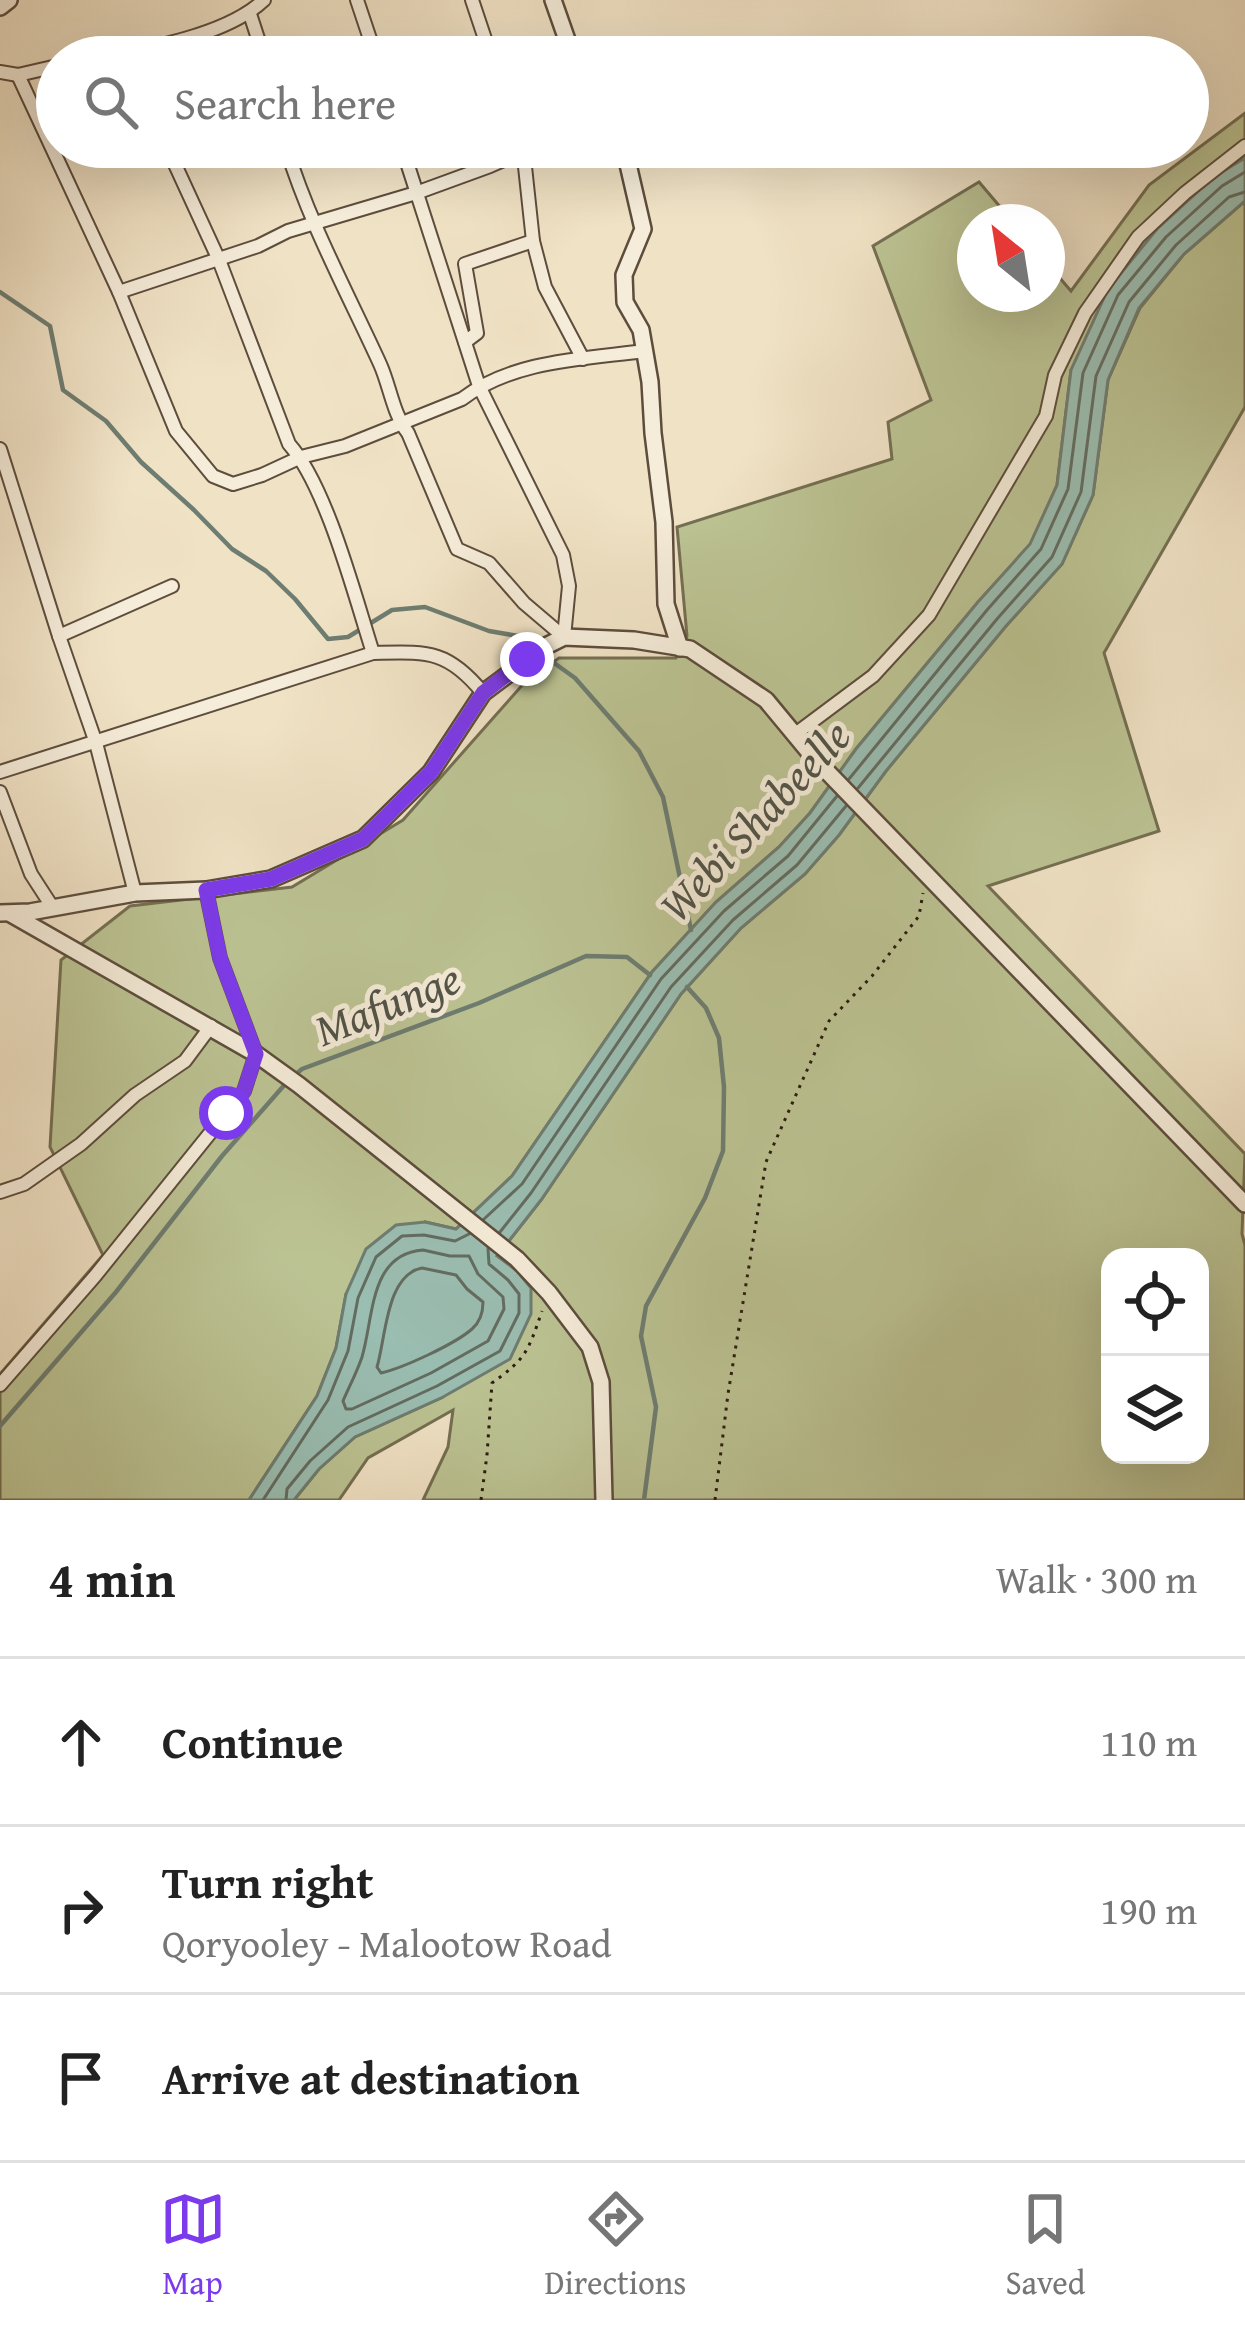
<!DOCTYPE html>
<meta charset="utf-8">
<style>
body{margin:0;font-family:"Gentium Book Plus",serif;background:#f2f2f2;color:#222}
.controls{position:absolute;right:36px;bottom:36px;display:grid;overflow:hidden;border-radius:24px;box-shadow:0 12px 48px #0002}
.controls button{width:108px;height:108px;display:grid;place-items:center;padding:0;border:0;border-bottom:3px solid #e0e0e0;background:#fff;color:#222;font:60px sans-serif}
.compass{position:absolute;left:957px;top:204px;width:108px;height:108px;border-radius:50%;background:#fff;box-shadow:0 12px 48px #0002;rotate:330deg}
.stop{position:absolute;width:36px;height:36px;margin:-27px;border:9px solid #7c3aed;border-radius:50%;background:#fff}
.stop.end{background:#7c3aed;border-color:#fff;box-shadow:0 3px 12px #0008}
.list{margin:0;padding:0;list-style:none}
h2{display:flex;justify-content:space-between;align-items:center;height:156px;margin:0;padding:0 48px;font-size:51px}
h2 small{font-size:39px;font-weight:400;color:#767676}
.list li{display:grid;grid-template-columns:78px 1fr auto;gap:36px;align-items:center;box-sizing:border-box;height:168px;padding:0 48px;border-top:3px solid #e0e0e0}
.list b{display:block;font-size:45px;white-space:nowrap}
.list p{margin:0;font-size:39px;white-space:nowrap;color:#767676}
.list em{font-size:39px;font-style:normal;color:#767676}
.icon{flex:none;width:66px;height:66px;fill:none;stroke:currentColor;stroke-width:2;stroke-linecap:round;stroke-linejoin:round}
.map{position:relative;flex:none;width:1245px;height:1500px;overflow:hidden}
.search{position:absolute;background:#fff;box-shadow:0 12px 48px #0002;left:36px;right:36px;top:36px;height:132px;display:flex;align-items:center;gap:30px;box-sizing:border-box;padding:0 42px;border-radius:66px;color:#767676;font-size:45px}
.sheet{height:660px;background:#fff}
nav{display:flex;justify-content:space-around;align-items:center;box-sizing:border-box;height:168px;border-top:3px solid #e0e0e0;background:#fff;font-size:33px;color:#767676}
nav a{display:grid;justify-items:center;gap:6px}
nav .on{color:#7c3aed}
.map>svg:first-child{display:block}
.green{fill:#bcc393;stroke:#746f52;stroke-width:3;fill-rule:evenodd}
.water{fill:#9abeb2;stroke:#6e7d71;stroke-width:3}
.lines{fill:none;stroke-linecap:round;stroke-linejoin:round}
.shore{stroke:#636c61;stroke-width:3}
.stream{stroke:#6e7d71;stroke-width:4.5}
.minor-casing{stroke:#5d4d3d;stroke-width:16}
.tertiary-casing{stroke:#5d4d3d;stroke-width:20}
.path{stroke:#2c1b10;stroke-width:3;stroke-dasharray:3 6;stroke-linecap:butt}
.minor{stroke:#f5ecd9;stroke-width:12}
.tertiary{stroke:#f5ecd9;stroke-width:15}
.route{stroke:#7c3aed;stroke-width:15}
.labels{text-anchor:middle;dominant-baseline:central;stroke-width:10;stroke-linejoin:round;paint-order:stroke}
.water-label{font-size:45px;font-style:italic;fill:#525449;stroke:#f5ecd9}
</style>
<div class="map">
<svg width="1245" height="1500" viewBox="0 0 1245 1500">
<rect width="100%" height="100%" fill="#f0e2c5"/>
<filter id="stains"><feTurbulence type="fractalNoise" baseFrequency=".00167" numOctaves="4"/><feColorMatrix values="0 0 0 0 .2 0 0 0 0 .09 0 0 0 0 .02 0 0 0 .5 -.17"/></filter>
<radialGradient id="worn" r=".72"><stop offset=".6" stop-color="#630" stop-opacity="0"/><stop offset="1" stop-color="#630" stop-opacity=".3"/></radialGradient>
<g class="green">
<polygon points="1245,113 1245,158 1215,176 1071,370 1057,485 1031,544 978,602 856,749 810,813 779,847 716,902 652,972 512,1176 456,1229 425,1222 346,1294 336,1348 317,1396 249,1500 0,1500 0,1374 103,1255 50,1147 61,960 130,906 292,887 403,820 525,682 559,658 676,658 687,636 677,527 892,459 888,422 931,400 873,246 979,182 1013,222 975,222 975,294 1047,294 1047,263 1071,291 1149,185"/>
<path d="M1245,201V407L1104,653L1159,831L988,886L1245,1154L1242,1234L1245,1245V1500H423L448,1447L453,1410L368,1458L339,1500H294L319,1469L355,1437L443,1397L517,1271L497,1256L541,1200L681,994L741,928L805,874L839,835L886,771L1006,626L1062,564L1093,495L1108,380L1140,308L1184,254ZM1110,1257H1200V1455H1110Z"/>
</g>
<polygon class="water" points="1245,158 1245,201 1184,254 1139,308 1108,380 1093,495 1062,564 1006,626 886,771 839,835 805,874 741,928 681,994 541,1200 497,1256 517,1271 531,1288 531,1314 510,1359 443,1397 355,1437 319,1469 294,1500 249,1500 317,1396 336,1348 346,1294 366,1249 396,1225 425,1222 456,1229 512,1176 652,972 716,902 779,847 810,813 856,749 978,602 1030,544 1057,485 1071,370 1108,289 1157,229 1215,176"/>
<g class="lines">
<g class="shore">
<polyline points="849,779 987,610 1041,549 1068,489 1083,373 1118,295 1166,237 1222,186 1245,172"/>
<polyline points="858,788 997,619 1052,557 1081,492 1096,376 1129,302 1176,245 1229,197 1245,192"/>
<polyline points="484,1219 522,1184 661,979 724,911 788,856 837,796"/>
<polyline points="500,1232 531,1193 671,987 733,920 797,865 846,806"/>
<path d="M423,1250L450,1256H469L478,1274L503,1297L504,1309L488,1341L431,1373L352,1409H346L343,1401C349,1387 357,1372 362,1357C374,1317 369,1254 423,1250Z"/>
<path d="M422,1268L456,1275L467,1289L483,1302C483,1312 480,1322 472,1329C455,1344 403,1368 381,1373L377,1367C386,1337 386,1275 422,1268Z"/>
<polyline points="263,1500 328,1400 348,1351 358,1298 376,1257 402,1236 424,1235 455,1241 469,1234"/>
<polyline points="286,1500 287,1489 310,1461 348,1427 437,1386 500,1351 519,1313 519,1294 508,1280 489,1264 488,1249"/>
</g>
<g class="stream">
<polyline points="0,292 50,326 63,390 106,421 141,462 194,510 232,549 266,571 295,599 328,639 348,637 392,610 425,607 489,631 518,636 534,648"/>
<polyline points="543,655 575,678 639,751 663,797 691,930"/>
<polyline points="296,1074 302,1069 479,1003 586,956 627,957 650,975"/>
<polyline points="0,1426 116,1292 222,1156 287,1082"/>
<polyline points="644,1500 656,1407 641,1336 646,1306 705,1198 723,1151 724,1087 719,1038 706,1008 687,987"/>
</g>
<g class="minor-casing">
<g id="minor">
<polyline points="357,0 376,57"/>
<polyline points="472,0 491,57"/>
<polyline points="250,14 264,57"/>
<path d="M98,57C148,49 227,35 264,0"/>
<polyline points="0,72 18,75 57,66"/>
<path d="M18,75L119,292L176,431L213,476L233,484L262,475L301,457L345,446L462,399C513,360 584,359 645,351"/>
<path d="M167,147L219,260L289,444C327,487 355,597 373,653"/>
<path d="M286,147C309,222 347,292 380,364C390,386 393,414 408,433L457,549L489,563L524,603L564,637"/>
<polyline points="402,147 479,386 563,555 569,586 564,637"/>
<polyline points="523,148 533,241 545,287 583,359"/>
<polyline points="119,292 258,246 288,231 416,193 490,166 533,147"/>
<polyline points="465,342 477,333 465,264 533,241"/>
<polyline points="0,449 59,636 96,743 135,893"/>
<polyline points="59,636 172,586"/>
<polyline points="794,735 873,676 929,615 1046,416 1055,375 1085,313 1138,237 1185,193 1245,146"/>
<path d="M0,772L373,653C427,652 447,649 483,693"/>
<polyline points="0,792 31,874 53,908"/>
<polyline points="0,1192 24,1184 81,1144 135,1095 185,1061 211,1026"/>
<polyline points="0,1385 95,1276 244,1091 256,1054 220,958 206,890"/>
</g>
</g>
<g class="tertiary-casing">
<g id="tertiary">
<polyline points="553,0 573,57"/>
<polyline points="0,7 9,0"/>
<polyline points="624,147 643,229 624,275 625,302 641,330 650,382 653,433 664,522 666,604 680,648"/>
<polyline points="0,913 30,912 135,893 206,890 271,879 363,839 431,772 483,693 546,646 564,637 634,640 690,649 766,700 814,758 1245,1204"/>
<polyline points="11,914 256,1054 299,1085 517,1259 549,1293 590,1347 601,1382 604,1500"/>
</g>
</g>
<g class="path">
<path d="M481,1500L487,1455L492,1383C527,1358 528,1351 542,1311"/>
<polyline points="715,1500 728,1394 766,1162 829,1021 872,976 919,916 923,893"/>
</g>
<use href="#minor" class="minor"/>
<use href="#tertiary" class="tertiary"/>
</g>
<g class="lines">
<polyline class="route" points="226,1113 244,1091 256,1054 220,958 206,890 271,879 363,839 431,772 483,693 527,659"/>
</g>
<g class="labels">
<g class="water-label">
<text transform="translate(754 820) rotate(-47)">Webi Shabeelle</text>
<text transform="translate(387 1003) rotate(-22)">Mafunge</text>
</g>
</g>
<rect width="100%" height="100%" filter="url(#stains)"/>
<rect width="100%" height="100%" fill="url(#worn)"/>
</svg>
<div class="controls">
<button><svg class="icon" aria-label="locate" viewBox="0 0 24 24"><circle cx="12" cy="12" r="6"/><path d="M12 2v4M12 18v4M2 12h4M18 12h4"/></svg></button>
<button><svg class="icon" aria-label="layers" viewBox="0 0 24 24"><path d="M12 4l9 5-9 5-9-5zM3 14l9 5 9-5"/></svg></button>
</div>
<svg class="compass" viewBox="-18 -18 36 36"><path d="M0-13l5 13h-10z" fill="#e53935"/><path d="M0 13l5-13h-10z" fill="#767676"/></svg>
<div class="stop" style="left:226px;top:1113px"></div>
<div class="stop end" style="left:527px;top:659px"></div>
<div class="search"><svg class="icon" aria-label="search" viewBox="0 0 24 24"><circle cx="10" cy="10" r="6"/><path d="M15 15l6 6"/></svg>Search here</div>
</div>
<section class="sheet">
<h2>4 min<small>Walk · 300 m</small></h2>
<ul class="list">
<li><svg class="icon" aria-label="ahead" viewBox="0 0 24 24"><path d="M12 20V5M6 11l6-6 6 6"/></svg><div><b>Continue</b></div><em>110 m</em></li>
<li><svg class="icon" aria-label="right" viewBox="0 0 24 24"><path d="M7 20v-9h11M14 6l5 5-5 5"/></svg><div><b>Turn right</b><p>Qoryooley - Malootow Road</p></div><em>190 m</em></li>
<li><svg class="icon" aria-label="arrive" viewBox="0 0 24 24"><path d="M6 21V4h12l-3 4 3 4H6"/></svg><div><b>Arrive at destination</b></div></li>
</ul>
</section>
<nav>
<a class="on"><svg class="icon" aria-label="map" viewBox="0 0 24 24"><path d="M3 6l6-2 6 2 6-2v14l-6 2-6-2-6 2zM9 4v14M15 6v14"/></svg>Map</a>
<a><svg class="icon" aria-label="directions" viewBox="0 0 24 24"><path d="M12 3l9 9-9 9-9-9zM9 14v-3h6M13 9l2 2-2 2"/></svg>Directions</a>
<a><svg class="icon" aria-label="saved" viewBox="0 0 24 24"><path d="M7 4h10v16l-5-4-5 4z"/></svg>Saved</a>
</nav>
